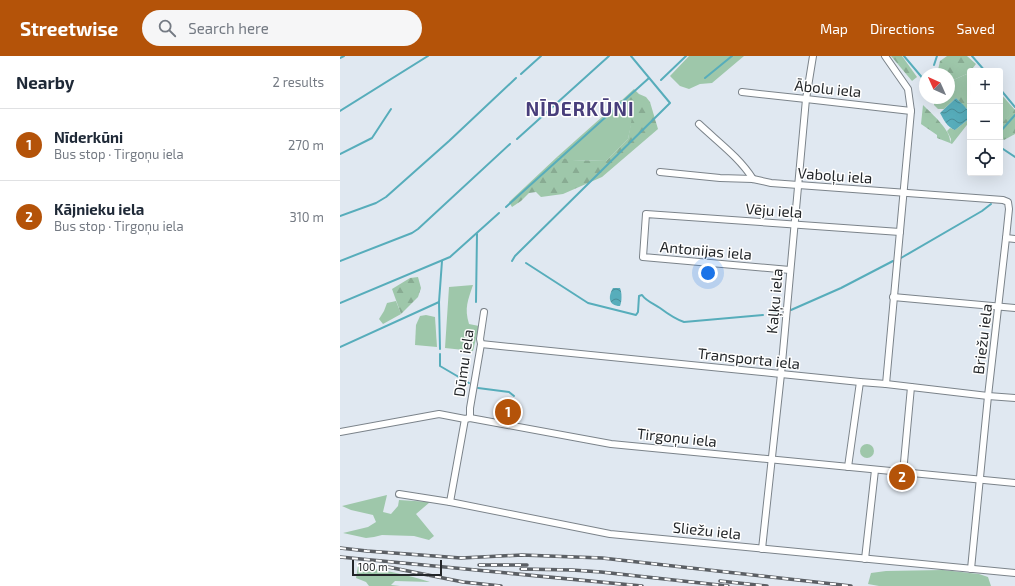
<!DOCTYPE html>
<meta charset="utf-8">
<style>
body{margin:0;font-family:"Exo 2",sans-serif;background:#f6f6f7;color:#1f2937}
.controls{position:absolute;right:12px;top:12px;display:grid;overflow:hidden;border-radius:4px;box-shadow:0 4px 16px #0002}
.controls button{width:36px;height:36px;display:grid;place-items:center;padding:0;border:0;border-bottom:1px solid #e0e1e3;background:#fff;color:#1f2937;font:20px sans-serif}
.compass{position:absolute;left:579px;top:12px;width:36px;height:36px;border-radius:50%;background:#fff;box-shadow:0 4px 16px #0002;rotate:315deg}
.scale{position:absolute;left:12px;bottom:10px;width:90px;box-sizing:border-box;padding-left:4px;border:2px solid #232629;border-top:0;font-size:11px;line-height:14px;white-space:nowrap;color:#232629;-webkit-text-stroke:3px #fff;paint-order:stroke}
.you{position:absolute;left:368px;top:217px;width:14px;height:14px;margin:-10px;border:3px solid #fff;border-radius:50%;background:#1a73e8;box-shadow:0 0 0 6px #1a73e833}
.badge{display:grid;place-items:center;width:26px;height:26px;border-radius:50%;background:#b45309;color:#fff;font-size:13px;font-weight:700}
.pin{position:absolute;translate:-50% -50%;border:2px solid #fff;box-shadow:0 1px 4px #0006}
.list{margin:0;padding:0;list-style:none}
h2{display:flex;justify-content:space-between;align-items:center;height:52px;margin:0;padding:0 16px;font-size:17px}
h2 small{font-size:13px;font-weight:400;color:#747a83}
.list li{display:grid;grid-template-columns:26px 1fr auto;gap:12px;align-items:center;box-sizing:border-box;height:72px;padding:0 16px;border-top:1px solid #e0e1e3}
.list b{display:block;font-size:15px;white-space:nowrap}
.list p{margin:0;font-size:13px;white-space:nowrap;color:#747a83}
.list em{font-size:13px;font-style:normal;color:#747a83}
.icon{flex:none;width:22px;height:22px;fill:none;stroke:currentColor;stroke-width:2;stroke-linecap:round;stroke-linejoin:round}
.map{position:relative;flex:none;width:675px;height:530px;overflow:hidden}
header{display:flex;align-items:center;gap:24px;box-sizing:border-box;height:56px;padding:0 20px;background:#b45309;color:#fff}
header strong{font-size:19px}
nav{display:flex;gap:22px;margin-inline-start:auto;font-size:14px}
.search{width:280px;height:36px;background:#f6f6f7;display:flex;align-items:center;gap:10px;box-sizing:border-box;padding:0 14px;border-radius:22px;color:#747a83;font-size:15px}
main{display:flex}
aside{flex:1;background:#fff}
.map>svg:first-child{display:block}
.green{fill:#9ec7aa}
.forest{fill:url(#forest-firs)}
.water{fill:url(#water-waves)}
.lines{fill:none;stroke-linecap:round;stroke-linejoin:round}
.stream{stroke:#57adbb;stroke-width:2}
.minor-casing{stroke:#7b838a;stroke-width:8}
.minor{stroke:#fff;stroke-width:6}
.rail-casing{stroke:#5b5f64;stroke-width:3.5}
.rail{stroke:#fff;stroke-width:2;stroke-dasharray:6;stroke-linecap:butt}
.labels{text-anchor:middle;dominant-baseline:central;stroke-width:3;stroke-linejoin:round;paint-order:stroke}
.street-label{font-size:15px;fill:#232629;stroke:#fff}
.district-label{font-size:19px;font-weight:bold;letter-spacing:1px;fill:#483e7b;stroke:#fff}
</style>
<header>
<strong>Streetwise</strong>
<div class="search"><svg class="icon" aria-label="search" viewBox="0 0 24 24"><circle cx="10" cy="10" r="6"/><path d="M15 15l6 6"/></svg>Search here</div>
<nav><a>Map</a><a>Directions</a><a>Saved</a></nav>
</header>
<main>
<aside>
<h2>Nearby<small>2 results</small></h2>
<ul class="list">
<li><span class="badge">1</span><div><b>Nīderkūni</b><p>Bus stop · Tirgoņu iela</p></div><em>270 m</em></li>
<li><span class="badge">2</span><div><b>Kājnieku iela</b><p>Bus stop · Tirgoņu iela</p></div><em>310 m</em></li>
</ul>
</aside>
<div class="map">
<svg width="675" height="530" viewBox="0 0 675 530">
<defs>
<pattern id="forest-firs" width="22" height="20" patternUnits="userSpaceOnUse"><rect width="22" height="20" fill="#9ec7aa"/><path d="M5 1l3.5 6h-7zM16 11l3.5 6h-7z" fill="#88ab92"/></pattern>
<pattern id="water-waves" width="16" height="10" patternUnits="userSpaceOnUse"><rect width="16" height="10" fill="#57adbb"/><path d="M0 5q4-4 8 0t8 0" fill="none" stroke="#488d98"/></pattern>
</defs>
<rect width="100%" height="100%" fill="#e0e8f1"/>
<g class="green">
<polygon points="349,0 404,0 372,27 360,28 349,33 340,30 330,20"/>
<polygon points="630,16 630,31 614,31 610,28 611,25 629,17"/>
<polygon points="660,37 675,54 660,69"/>
<polygon points="281,44 288,45 294,56 288,83 266,105 229,104 217,101"/>
<polygon points="630,62 630,65 612,88 610,87 611,83 607,75 610,72 615,74"/>
<path d="M133,229C128,244 124,252 129,268L139,270L133,295L105,292L109,231Z"/>
<polygon points="56,245 61,258 43,268 39,263 44,255 47,247"/>
<polygon points="86,259 95,261 97,291 75,289 76,269 80,260"/>
<circle cx="527" cy="395" r="7"/>
<polygon points="47,439 43,456 51,458 58,450 59,444 90,446 76,458 94,480 89,484 74,480 42,479 34,481 26,482 3,477 28,471 36,466 33,459 11,454 2,450"/>
<path d="M18,510C42,514 66,518 90,526L55,525L51,529L60,530H29L26,526L16,522Z"/>
<polygon points="603,514 639,518 648,521 651,530 675,530 539,530 528,528 531,517 546,515"/>
</g>
<g class="forest">
<polygon points="551,0 562,0 577,21 572,25"/>
<polygon points="607,0 627,0 636,8 629,17 611,25 610,28 614,31 630,31 630,51 628,54 616,42 604,53 598,53 594,49 594,42 609,42 609,18 593,17 598,14 600,5"/>
<polygon points="294,33 299,38 306,41 310,46 318,73 262,121 223,138 201,141 196,136 189,137 181,145 172,151 169,146 217,101 232,104 266,105 288,83 293,56 288,45 282,44"/>
<path d="M583,49C592,58 612,75 610,87L597,82V79L581,68Z"/>
<polygon points="675,53 675,78 664,84 660,81 660,69"/>
<polygon points="78,221 81,232 78,241 61,258 52,233 70,222"/>
</g>
<g class="water">
<path d="M616,42C622,48 630,53 630,62L615,74C607,71 604,64 600,57Z"/>
<path d="M273,232H280C282,237 282,245 280,250C268,250 268,240 273,232Z"/>
</g>
<g class="lines">
<g class="stream">
<polyline points="564,0 585,25"/>
<polyline points="632,0 645,15"/>
<polyline points="0,2 4,0"/>
<polyline points="594,9 597,0"/>
<polyline points="181,18 201,0"/>
<polyline points="365,22 392,0"/>
<polyline points="321,24 346,0"/>
<polyline points="660,33 675,51"/>
<polyline points="0,55 88,0"/>
<polyline points="660,76 675,59"/>
<polyline points="177,83 269,0"/>
<polyline points="660,91 675,101"/>
<polyline points="0,98 32,82 51,53"/>
<polyline points="166,151 309,22"/>
<polyline points="0,160 36,147 46,141 109,85 176,22"/>
<polyline points="561,202 642,155 651,148"/>
<polyline points="0,205 72,177 78,173 170,88"/>
<polyline points="172,205 175,200 330,47 291,0"/>
<path d="M186,207L248,247L296,259L298,256L299,240L302,239C306,245 314,248 320,252C328,258 335,263 344,266L423,259"/>
<polyline points="136,246 137,178"/>
<polyline points="0,247 110,201 159,157"/>
<polyline points="451,254 501,232 553,205"/>
<polyline points="431,258 436,257"/>
<polyline points="0,291 99,246"/>
<polyline points="100,293 99,246 102,205"/>
<polyline points="100,298 100,310 129,327"/>
<polyline points="138,332 169,336 174,340"/>
</g>
<g class="minor-casing">
<g id="minor">
<polyline points="545,0 568,33 571,55 546,328"/>
<polyline points="402,36 466,43 571,55"/>
<path d="M359,68C378,86 399,101 413,123"/>
<polyline points="320,116 380,122 413,123 431,127 663,144 668,146 669,153 666,182 648,340 631,513"/>
<polyline points="666,182 675,183"/>
<polyline points="450,214 303,201 306,158 560,176"/>
<polyline points="553,241 675,252"/>
<polyline points="141,288 441,318 520,326 546,328 648,340 675,342"/>
<polyline points="130,362 130,352 141,288 140,283 144,256"/>
<polyline points="0,376 99,358 125,363 130,362 271,388 675,427"/>
<polyline points="508,411 520,326"/>
<polyline points="563,417 571,331"/>
<polyline points="59,438 110,446 270,478 675,517"/>
<polyline points="110,446 125,363"/>
<polyline points="422,493 441,318 466,43 473,0"/>
<polyline points="525,503 535,414"/>
</g>
</g>
<use href="#minor" class="minor"/>
<g class="rail-casing">
<g id="rail">
<polyline points="0,492 27,495 121,502 182,499 262,502 511,530"/>
<polyline points="0,501 302,530"/>
<polyline points="139,509 187,509"/>
<polyline points="48,511 123,526 161,530"/>
<polyline points="181,513 232,514 261,516 388,530"/>
<polyline points="380,525 427,530"/>
</g>
</g>
<use href="#rail" class="rail"/>
</g>
<g class="labels">
<g class="street-label">
<text transform="translate(488 32) rotate(6)">Ābolu iela</text>
<text transform="translate(495 119) rotate(4)">Vaboļu iela</text>
<text transform="translate(434 154) rotate(4)">Vēju iela</text>
<text transform="translate(366 194) rotate(5)">Antonijas iela</text>
<text transform="translate(434 245) rotate(-85)">Kaļķu iela</text>
<text transform="translate(642 283) rotate(-83)">Briežu iela</text>
<text transform="translate(409 302) rotate(6)">Transporta iela</text>
<text transform="translate(123 307) rotate(-82)">Dūmu iela</text>
<text transform="translate(337 381) rotate(6)">Tirgoņu iela</text>
<text transform="translate(367 474) rotate(6)">Sliežu iela</text>
</g>
<g class="district-label">
<text x="240" y="52">NĪDERKŪNI</text>
</g>
</g>
</svg>
<div class="controls">
<button>+</button>
<button>−</button>
<button><svg class="icon" aria-label="locate" viewBox="0 0 24 24"><circle cx="12" cy="12" r="6"/><path d="M12 2v4M12 18v4M2 12h4M18 12h4"/></svg></button>
</div>
<svg class="compass" viewBox="-18 -18 36 36"><path d="M0-13l5 13h-10z" fill="#e53935"/><path d="M0 13l5-13h-10z" fill="#747a83"/></svg>
<div class="scale">100 m</div>
<div class="you"></div>
<div class="pin badge" style="left:168px;top:356px">1</div>
<div class="pin badge" style="left:562px;top:421px">2</div>
</div>
</main>
